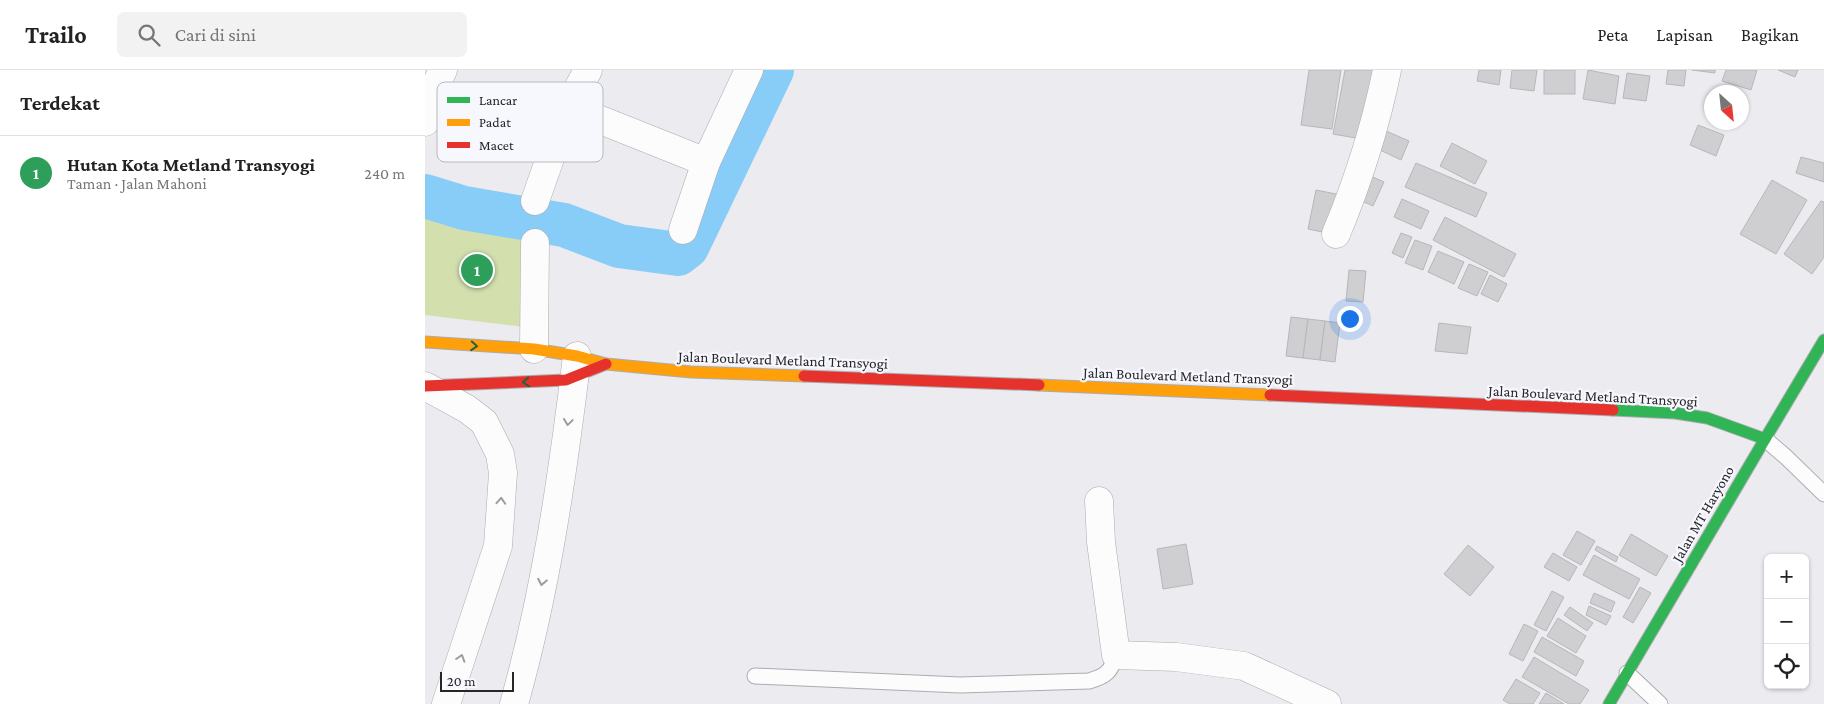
<!DOCTYPE html>
<html lang="id">
<meta charset="utf-8">
<style>
body{margin:0;font-family:"Crimson Pro",serif;background:#f2f2f2;color:#222}
.controls{position:absolute;right:15px;bottom:15px;display:grid;overflow:hidden;border-radius:8px;box-shadow:0 1px 4px #0004}
.controls button{width:45px;height:45px;display:grid;place-items:center;padding:0;border:0;border-bottom:1px solid #e0e0e0;background:#fff;color:#222;font:25px sans-serif}
.compass{position:absolute;left:1279px;top:15px;width:45px;height:45px;border-radius:50%;background:#fff;box-shadow:0 1px 4px #0004;rotate:153deg}
.scale{position:absolute;left:15px;bottom:12px;width:74px;box-sizing:border-box;padding-left:5px;border:2px solid #262629;border-top:0;font-size:14px;line-height:18px;white-space:nowrap;color:#262629;-webkit-text-stroke:4px #f7f7fe;paint-order:stroke}
.you{position:absolute;left:924px;top:248px;width:18px;height:18px;margin:-12px;border:4px solid #fff;border-radius:50%;background:#1a73e8;box-shadow:0 0 0 8px #1a73e833}
.badge{display:grid;place-items:center;width:32px;height:32px;border-radius:50%;background:#2563eb;color:#fff;font-size:16px;font-weight:700}
.pin{position:absolute;translate:-50% -50%;border:2px solid #fff;box-shadow:0 1px 5px #0006}
.list{margin:0;padding:0;list-style:none}
h2{display:flex;justify-content:space-between;align-items:center;height:65px;margin:0;padding:0 20px;font-size:21px}
h2 small{font-size:16px;font-weight:400;color:#767676}
.list li{display:grid;grid-template-columns:32px 1fr auto;gap:15px;align-items:center;box-sizing:border-box;height:75px;padding:0 20px;border-top:1px solid #e0e0e0}
.list b{display:block;font-size:19px;white-space:nowrap}
.list p{margin:0;font-size:16px;white-space:nowrap;color:#767676}
.list em{font-size:16px;font-style:normal;color:#767676}
.icon{flex:none;width:28px;height:28px;fill:none;stroke:currentColor;stroke-width:2;stroke-linecap:round;stroke-linejoin:round}
.map{position:relative;flex:none;width:1399px;height:634px;overflow:hidden}
header{display:flex;align-items:center;gap:30px;box-sizing:border-box;height:70px;padding:0 25px;background:#fff;border-bottom:1px solid #e0e0e0}
header strong{font-size:24px}
nav{display:flex;gap:28px;margin-inline-start:auto;font-size:18px}
.search{width:350px;height:45px;background:#f2f2f2;display:flex;align-items:center;gap:12px;box-sizing:border-box;padding:0 18px;border-radius:8px;color:#767676;font-size:19px}
main{display:flex}
aside{flex:1;background:#fff}
.map>svg:first-child{display:block}
.green{fill:#d3e0ae}
.lines{fill:none;stroke-linecap:round;stroke-linejoin:round}
.river{stroke:#88ccf8;stroke-width:44}
.building{fill:#cfcfd2;stroke:#b7b7bb}
.lane-casing{stroke:#acacb0;stroke-width:17}
.street-casing{stroke:#acacb0;stroke-width:29}
.fast-casing{stroke:#acacb0;stroke-width:13}
.slow-casing{stroke:#acacb0;stroke-width:13}
.jam-casing{stroke:#acacb0;stroke-width:13}
.lane{stroke:#fcfcfd;stroke-width:15}
.street{stroke:#fcfcfd;stroke-width:28}
.fast{stroke:#30b455;stroke-width:11}
.slow{stroke:#ff9f0a;stroke-width:11}
.jam{stroke:#e5322d;stroke-width:11}
.oneway{stroke:#2a5f3b}
.oneway2{stroke:#9c9c9e}
.labels{text-anchor:middle;dominant-baseline:central;stroke-width:4.5;stroke-linejoin:round;paint-order:stroke}
.street-label{font-size:15px;fill:#262629;stroke:#f7f7fe}
.key{fill:#f7f7fe;stroke:#b8b8be;stroke-width:1}
.key-label{font-size:14px;fill:#262629}
</style>
<header>
<strong>Trailo</strong>
<div class="search"><svg class="icon" aria-label="search" viewBox="0 0 24 24"><circle cx="10" cy="10" r="6"/><path d="M15 15l6 6"/></svg>Cari di sini</div>
<nav><a>Peta</a><a>Lapisan</a><a>Bagikan</a></nav>
</header>
<main>
<aside>
<h2>Terdekat<small></small></h2>
<ul class="list">
<li><span class="badge" style="background:#2e9e5b">1</span><div><b>Hutan Kota Metland Transyogi</b><p>Taman · Jalan Mahoni</p></div><em>240 m</em></li>
</ul>
</aside>
<div class="map">
<svg width="1399" height="634" viewBox="0 0 1399 634">
<rect width="100%" height="100%" fill="#ebebf0"/>
<polygon class="green" points="0,126 106,155 100,257 0,245"/>
<g class="lines">
<polyline class="river" points="0,126 39,138 139,155 194,176 253,184 262,177 347,0"/>
</g>
<g class="building">
<polygon points="884,0 916,0 907,59 876,55"/>
<polygon points="920,0 956,0 942,70 908,64"/>
<polygon points="1054,0 1076,0 1074,15 1052,11"/>
<polygon points="1087,0 1112,0 1109,21 1085,18"/>
<rect x="1119" y="0" width="31" height="24"/>
<polygon points="1163,0 1194,6 1190,34 1158,29"/>
<polygon points="1243,0 1261,0 1259,16 1241,14"/>
<polygon points="1267,0 1290,0 1290,3"/>
<polygon points="1301,0 1332,0 1326,20 1297,11"/>
<polygon points="1353,0 1373,0 1370,7"/>
<polygon points="1202,3 1225,6 1221,31 1198,28"/>
<polygon points="1273,55 1299,65 1291,86 1265,75"/>
<polygon points="961,61 984,71 976,90 953,79"/>
<polygon points="1027,73 1062,91 1050,114 1015,96"/>
<polygon points="1376,87 1399,93 1399,112 1371,103"/>
<polygon points="991,93 1062,123 1051,147 980,117"/>
<polygon points="939,103 959,112 948,136 928,127"/>
<polygon points="1347,110 1382,130 1351,184 1315,164"/>
<polygon points="891,120 916,125 907,164 883,159"/>
<polygon points="977,129 1004,141 996,159 969,147"/>
<polygon points="1396,131 1399,132 1399,187 1387,204 1359,184"/>
<polygon points="1020,147 1091,184 1079,207 1008,170"/>
<polygon points="976,163 987,167 978,188 967,183"/>
<polygon points="990,170 1007,176 998,200 980,193"/>
<polygon points="1013,181 1039,192 1029,214 1003,202"/>
<polygon points="1044,194 1063,202 1052,226 1033,218"/>
<polygon points="924,200 941,201 938,232 921,231"/>
<polygon points="1065,205 1082,214 1073,232 1056,224"/>
<polygon points="866,247 883,249 878,288 861,286"/>
<polygon points="883,249 900,251 895,290 878,288"/>
<polygon points="900,251 915,253 910,292 895,290"/>
<polygon points="1014,253 1046,257 1042,284 1010,281"/>
<polygon points="1152,461 1170,471 1156,495 1138,485"/>
<polygon points="1206,464 1243,486 1231,506 1194,485"/>
<polygon points="761,474 768,514 738,519 732,479"/>
<polygon points="1043,475 1069,497 1045,526 1019,504"/>
<polygon points="1172,476 1193,487 1191,492 1170,480"/>
<polygon points="1128,483 1152,497 1144,511 1119,497"/>
<polygon points="1169,485 1215,509 1204,529 1158,505"/>
<polygon points="1215,517 1226,523 1208,553 1198,547"/>
<polygon points="1127,521 1139,527 1121,561 1109,555"/>
<polygon points="1169,523 1190,532 1186,542 1165,533"/>
<polygon points="1164,536 1186,546 1181,555 1161,545"/>
<polygon points="1145,537 1168,553 1162,561 1139,545"/>
<polygon points="1133,548 1161,566 1151,583 1122,566"/>
<polygon points="1099,554 1113,561 1098,591 1084,584"/>
<polygon points="1117,567 1159,591 1151,606 1109,582"/>
<polygon points="1109,587 1164,620 1155,634 1144,634 1097,607"/>
<polygon points="1091,609 1115,623 1108,634 1085,634 1078,630"/>
<polygon points="1121,623 1139,634 1114,634"/>
</g>
<g class="lines">
<g class="lane-casing">
<g id="lane">
<polyline points="1340,369 1361,387 1399,424"/>
<polyline points="1202,603 1235,634"/>
<path d="M330,606L535,615L664,611C681,606 686,602 691,585"/>
</g>
</g>
<g class="street-casing">
<g id="street">
<polyline points="0,28 72,41 110,44 143,37 281,92"/>
<polyline points="0,52 4,29 18,0"/>
<polyline points="110,131 143,37 163,0"/>
<polyline points="258,160 281,92 324,0"/>
<path d="M911,164C934,109 950,59 962,0"/>
<polyline points="109,279 110,173"/>
<polyline points="0,316 42,339 59,352 75,384 78,403 73,476 21,634"/>
<polyline points="674,431 676,472 691,585 751,587 819,596 902,634"/>
<path d="M89,634C121,521 138,403 152,286"/>
</g>
</g>
<g class="fast-casing">
<g id="fast">
<polyline points="1188,340 1250,343 1282,348 1340,369 1399,270"/>
<polyline points="1184,634 1340,369"/>
</g>
</g>
<g class="slow-casing">
<g id="slow">
<polyline points="0,272 109,279 152,286 181,294 266,302 379,306"/>
<polyline points="614,315 845,325"/>
</g>
</g>
<g class="jam-casing">
<g id="jam">
<polyline points="379,306 614,315"/>
<polyline points="0,316 141,310 181,294"/>
<polyline points="845,325 1188,340"/>
</g>
</g>
<use href="#lane" class="lane"/>
<use href="#street" class="street"/>
<use href="#fast" class="fast"/>
<use href="#slow" class="slow"/>
<use href="#jam" class="jam"/>
</g>
<defs><path id="oneway-chevron" d="M-2-3.5L2.5 0L-2 3.5" fill="none" stroke-width="1.6" stroke-linecap="round" stroke-linejoin="round" transform="scale(1.25)"/></defs>
<g class="oneway">
<use href="#oneway-chevron" transform="translate(49 276) rotate(4)"/>
<use href="#oneway-chevron" transform="translate(101 312) rotate(176)"/>
</g>
<g class="oneway2">
<use href="#oneway-chevron" transform="translate(143 352) rotate(98)"/>
<use href="#oneway-chevron" transform="translate(76 431) rotate(-86)"/>
<use href="#oneway-chevron" transform="translate(117 512) rotate(101)"/>
<use href="#oneway-chevron" transform="translate(36 588) rotate(-72)"/>
</g>
<g class="labels">
<g class="street-label">
<text transform="translate(358 290) rotate(2)">Jalan Boulevard Metland Transyogi</text>
<text transform="translate(763 306) rotate(2)">Jalan Boulevard Metland Transyogi</text>
<text transform="translate(1168 326) rotate(3)">Jalan Boulevard Metland Transyogi</text>
<text transform="translate(1278 444) rotate(-60)">Jalan MT Haryono</text>
</g>
</g>
<rect x="12" y="12" width="166" height="80" rx="8" class="key"/>
<rect x="22" y="27" width="23" height="6" fill="#30b455"/>
<rect x="22" y="49" width="23" height="7" fill="#ff9f0a"/>
<rect x="22" y="72" width="23" height="6" fill="#e5322d"/>
<g class="key-label">
<text x="54" y="35">Lancar</text>
<text x="54" y="57">Padat</text>
<text x="54" y="80">Macet</text>
</g>
</svg>
<div class="controls">
<button>+</button>
<button>−</button>
<button><svg class="icon" aria-label="locate" viewBox="0 0 24 24"><circle cx="12" cy="12" r="6"/><path d="M12 2v4M12 18v4M2 12h4M18 12h4"/></svg></button>
</div>
<svg class="compass" viewBox="-18 -18 36 36"><path d="M0-13l5 13h-10z" fill="#e53935"/><path d="M0 13l5-13h-10z" fill="#767676"/></svg>
<div class="scale">20 m</div>
<div class="you"></div>
<div class="pin badge" style="left:52px;top:200px;background:#2e9e5b">1</div>
</div>
</main>
